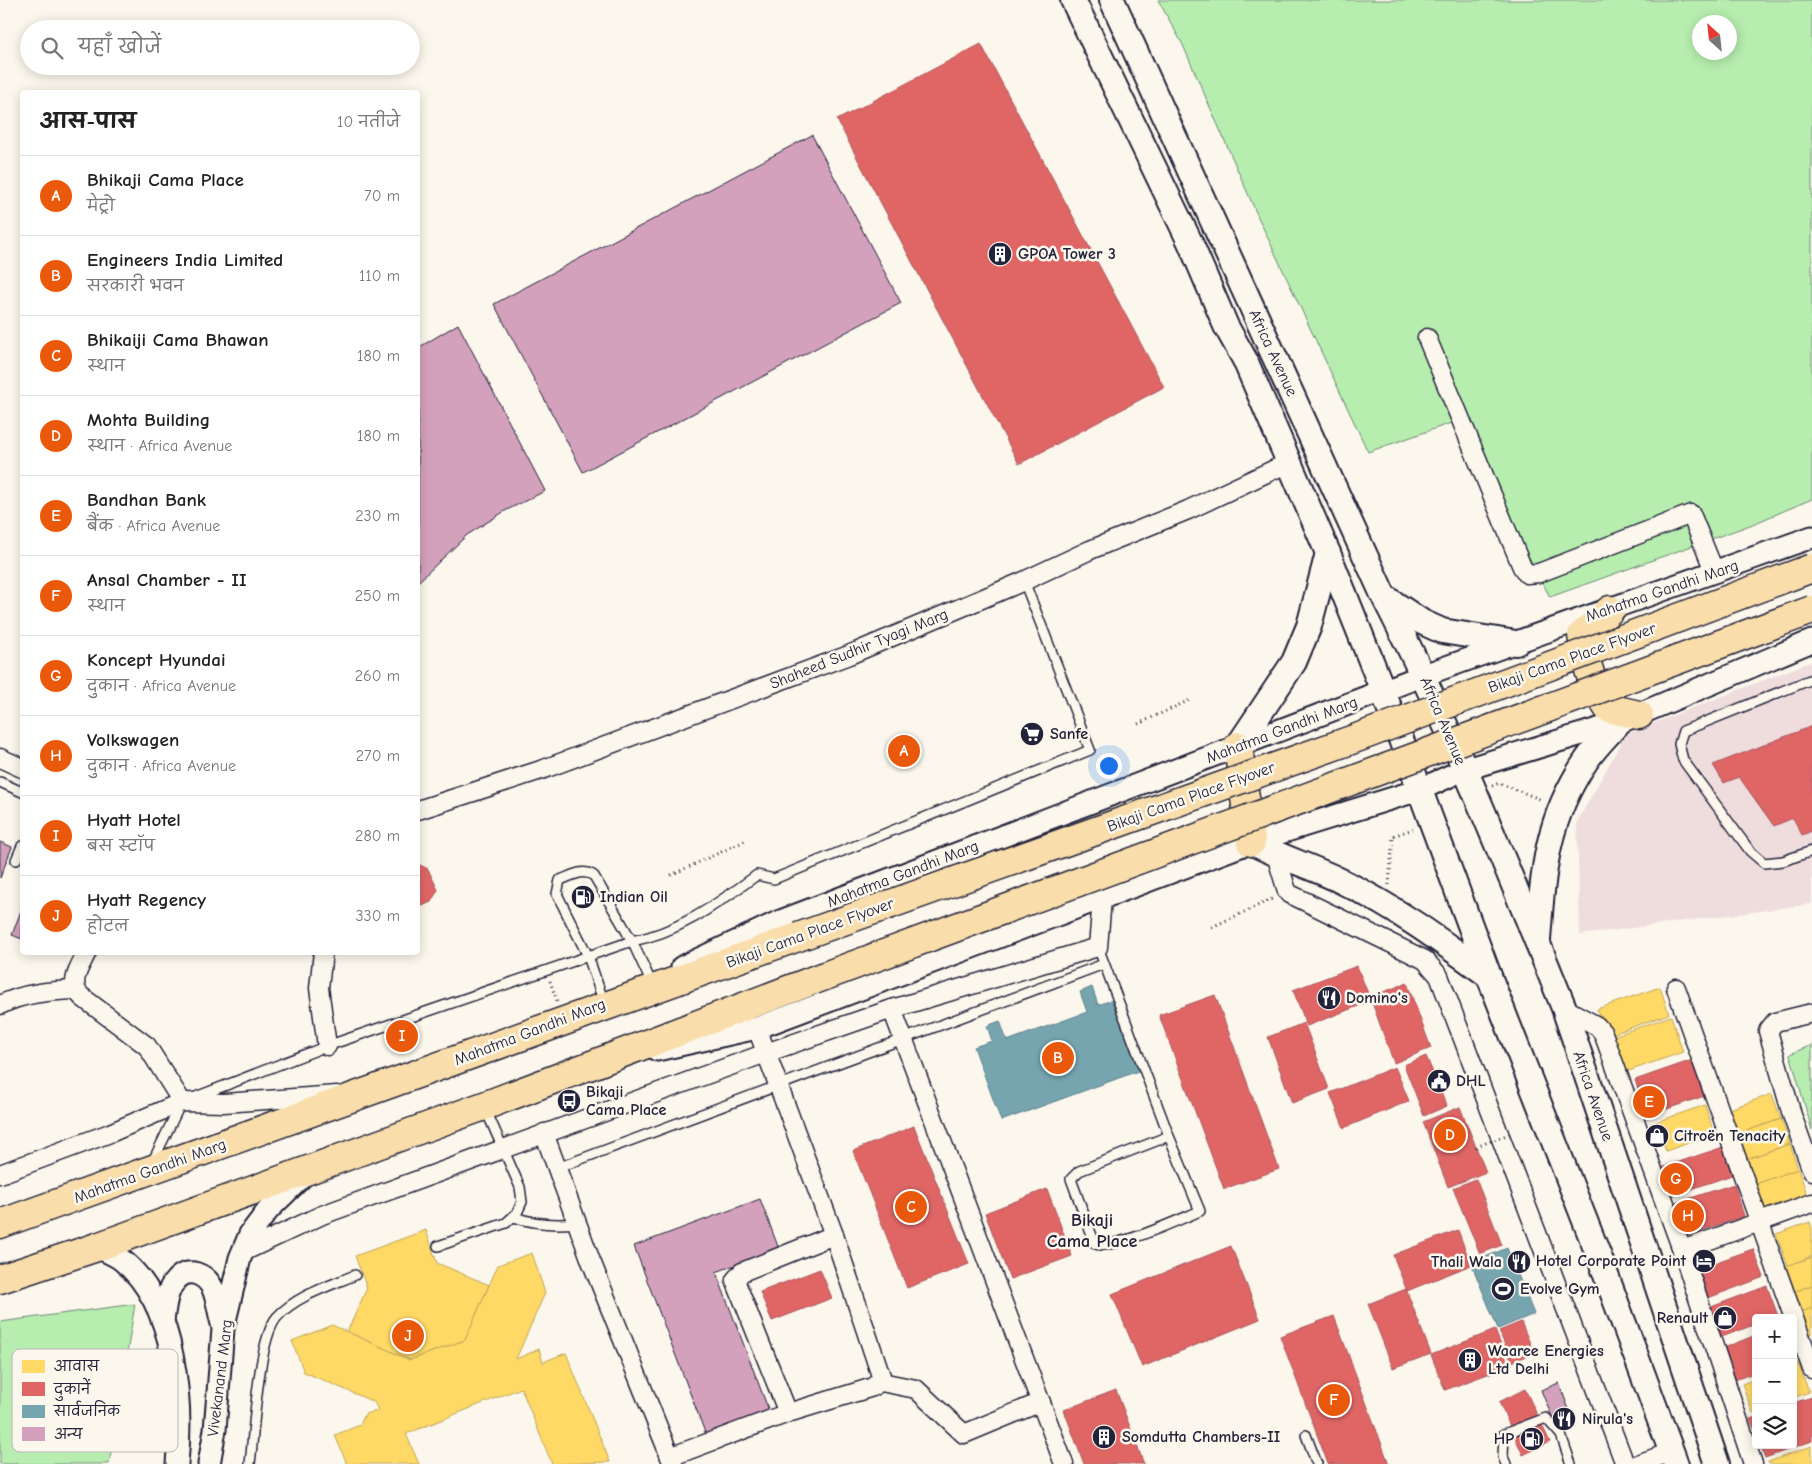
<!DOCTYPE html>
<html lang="hi">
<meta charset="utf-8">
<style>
body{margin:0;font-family:"Comic Neue","Playpen Sans Deva",sans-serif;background:#f2f2f2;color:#222}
.controls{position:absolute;right:15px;bottom:15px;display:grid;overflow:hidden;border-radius:5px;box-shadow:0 2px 12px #0003}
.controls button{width:45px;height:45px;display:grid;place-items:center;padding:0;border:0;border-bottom:1px solid #e0e0e0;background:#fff;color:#222;font:25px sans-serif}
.compass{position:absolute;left:1692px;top:15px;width:45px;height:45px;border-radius:50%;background:#fff;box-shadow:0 2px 12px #0003;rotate:333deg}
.you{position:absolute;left:1108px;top:765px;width:18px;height:18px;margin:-12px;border:4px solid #fff;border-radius:50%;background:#1a73e8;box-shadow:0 0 0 8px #1a73e833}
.badge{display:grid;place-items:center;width:32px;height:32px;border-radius:50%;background:#ea580c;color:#fff;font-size:16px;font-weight:700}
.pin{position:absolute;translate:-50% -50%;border:2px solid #fff;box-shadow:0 1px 5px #0006}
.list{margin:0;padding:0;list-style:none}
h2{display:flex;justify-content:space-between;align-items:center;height:65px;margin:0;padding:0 20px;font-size:21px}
h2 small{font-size:16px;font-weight:400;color:#767676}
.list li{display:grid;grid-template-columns:32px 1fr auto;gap:15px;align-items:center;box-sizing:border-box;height:80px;padding:0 20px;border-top:1px solid #e0e0e0}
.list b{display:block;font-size:19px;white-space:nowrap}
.list p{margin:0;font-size:16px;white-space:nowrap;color:#767676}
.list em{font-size:16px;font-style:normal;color:#767676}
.icon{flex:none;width:28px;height:28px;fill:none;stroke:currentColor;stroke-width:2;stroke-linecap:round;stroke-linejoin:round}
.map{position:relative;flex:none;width:1812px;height:1464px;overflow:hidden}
.search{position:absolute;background:#fff;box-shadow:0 2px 12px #0003;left:20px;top:20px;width:400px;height:55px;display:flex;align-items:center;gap:12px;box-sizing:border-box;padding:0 18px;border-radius:28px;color:#767676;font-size:19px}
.panel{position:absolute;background:#fff;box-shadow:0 2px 12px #0003;left:20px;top:90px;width:400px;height:865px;border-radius:5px}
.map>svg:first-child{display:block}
.built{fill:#efddde}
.green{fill:#b7edaf;stroke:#6c8875;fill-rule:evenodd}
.homes{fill:#ffd966;stroke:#bda259}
.shops{fill:#e06666;stroke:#a75259}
.public{fill:#76a5af;stroke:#5d7e8c}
.building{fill:#d4a1bc;stroke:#22223b}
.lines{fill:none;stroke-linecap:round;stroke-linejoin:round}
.service-casing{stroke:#22223b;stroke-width:12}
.minor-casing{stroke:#22223b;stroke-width:21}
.tertiary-casing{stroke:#22223b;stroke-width:25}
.secondary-casing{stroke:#22223b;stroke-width:28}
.primary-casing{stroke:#22223b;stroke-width:31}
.path{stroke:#22223b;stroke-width:3;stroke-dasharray:1 4;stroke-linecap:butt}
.service{stroke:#fbf7ec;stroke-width:9}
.minor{stroke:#fbf7ec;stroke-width:18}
.tertiary{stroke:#fbf7ec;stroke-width:21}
.secondary{stroke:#fbf7ec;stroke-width:24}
.primary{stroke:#f9ddab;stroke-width:28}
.primary-bridge-casing{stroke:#22223b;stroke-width:31;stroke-linecap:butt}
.path-bridge{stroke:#22223b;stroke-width:3;stroke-dasharray:1 4;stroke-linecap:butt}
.primary-bridge{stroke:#f9ddab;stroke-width:28}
.labels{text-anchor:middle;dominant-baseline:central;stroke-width:5;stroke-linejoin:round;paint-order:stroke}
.poi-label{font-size:16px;font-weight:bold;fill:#22223b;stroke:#fbf7ec;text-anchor:start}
.street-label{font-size:16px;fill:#22223b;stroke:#fbf7ec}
.neighbourhood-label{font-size:18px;font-weight:bold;fill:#22223b;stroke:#fbf7ec}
.key{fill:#fbf7ec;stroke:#bab7b7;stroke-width:1}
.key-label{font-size:14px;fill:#22223b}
</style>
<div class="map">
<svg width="1812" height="1464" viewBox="0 0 1812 1464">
<rect width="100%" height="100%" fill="#fbf7ec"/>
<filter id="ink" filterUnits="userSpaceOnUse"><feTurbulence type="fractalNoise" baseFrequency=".02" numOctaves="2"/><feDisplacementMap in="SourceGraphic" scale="10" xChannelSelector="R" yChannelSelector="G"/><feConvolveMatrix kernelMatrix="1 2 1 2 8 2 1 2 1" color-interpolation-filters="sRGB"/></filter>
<g filter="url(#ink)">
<polygon class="built" points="1812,661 1812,904 1580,935 1577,822 1626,734"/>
<g class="green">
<path d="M1158,0H1812V499L1753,524L1550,597L1457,421L1368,452L1259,219L1182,43ZM1700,22H1730V52H1700Z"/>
<polygon points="1812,1045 1812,1130 1790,1054"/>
<polygon points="135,1304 109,1464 0,1464 0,1322"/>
</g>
<g class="homes">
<polygon points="1660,987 1669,1014 1607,1036 1597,1009"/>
<polygon points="1671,1016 1683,1052 1620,1074 1608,1038"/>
<polygon points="1772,1094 1781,1119 1732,1136 1724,1111"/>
<polygon points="1705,1105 1714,1134 1666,1151 1656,1122"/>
<polygon points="1781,1119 1790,1144 1741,1161 1732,1136"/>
<polygon points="1790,1144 1798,1169 1750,1186 1741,1161"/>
<polygon points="1798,1169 1807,1194 1759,1211 1750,1186"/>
<polygon points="1810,1222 1812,1228 1812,1256 1788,1266 1776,1234"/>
<polygon points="426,1230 437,1263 489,1285 465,1340 410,1360 347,1332 367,1288 355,1256"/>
<polygon points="532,1253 545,1293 516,1359 539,1349 543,1362 566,1353 610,1462 552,1464 521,1388 406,1434 419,1464 347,1464 335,1435 360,1425 365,1414 378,1410 374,1402 304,1372 292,1341 332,1325 410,1360 465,1340 498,1265"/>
<polygon points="1812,1257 1812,1285 1788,1294 1778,1269"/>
<polygon points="1812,1285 1812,1308 1795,1315 1788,1294"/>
<polygon points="1812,1308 1812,1334 1804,1337 1795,1315"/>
<polygon points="1798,1363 1809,1392 1793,1398 1793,1365"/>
<polygon points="1756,1379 1756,1412 1753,1413 1742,1384"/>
<polygon points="1812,1446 1812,1464 1769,1464 1768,1462"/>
</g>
<g class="shops">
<polygon points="981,44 1164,387 1019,464 837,120"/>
<polygon points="1812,726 1812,831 1802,835 1793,818 1774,826 1739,777 1724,783 1713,765"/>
<polygon points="418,864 428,869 438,890 431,902 418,908"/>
<polygon points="1357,966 1371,1001 1307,1026 1293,990"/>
<polygon points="1407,983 1431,1048 1394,1063 1370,997"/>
<polygon points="1215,995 1279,1169 1224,1189 1159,1015"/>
<polygon points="1304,1023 1329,1089 1292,1103 1268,1037"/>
<polygon points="1426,1056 1447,1106 1424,1116 1404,1065"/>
<polygon points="1698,1058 1710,1094 1647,1116 1635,1080"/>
<polygon points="1395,1067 1409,1101 1344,1128 1330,1093"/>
<polygon points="1460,1107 1486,1172 1448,1187 1423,1122"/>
<polygon points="914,1126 969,1264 907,1288 853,1151"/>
<polygon points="1723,1147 1732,1175 1671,1196 1661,1168"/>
<polygon points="1476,1179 1502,1245 1480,1254 1453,1188"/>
<polygon points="1734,1184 1744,1216 1686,1236 1675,1203"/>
<polygon points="1047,1189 1072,1256 1010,1279 985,1213"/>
<polygon points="1458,1230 1471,1265 1407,1291 1393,1255"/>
<polygon points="1231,1246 1260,1319 1142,1367 1112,1294"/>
<polygon points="1753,1249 1764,1277 1708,1298 1697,1269"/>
<polygon points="820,1269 832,1298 772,1321 760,1292"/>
<polygon points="1767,1286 1778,1316 1756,1318 1756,1324 1722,1337 1711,1307"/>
<polygon points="1406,1289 1431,1354 1393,1368 1368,1304"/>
<polygon points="1334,1316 1389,1464 1328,1464 1280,1336"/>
<polygon points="1521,1322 1534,1353 1512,1362 1499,1331"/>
<polygon points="1495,1330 1509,1366 1445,1390 1431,1355"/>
<polygon points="1756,1335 1756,1372 1735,1380 1723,1348"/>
<polygon points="1525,1389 1550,1442 1523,1455 1499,1402"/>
<polygon points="1116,1390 1144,1464 1084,1464 1064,1410"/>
<polygon points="1812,1397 1812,1441 1765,1458 1760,1445 1793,1445 1793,1403"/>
<polygon points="1756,1417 1756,1433 1750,1419"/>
</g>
<g class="public">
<polygon points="1092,987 1098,1005 1115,999 1141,1070 1001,1121 974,1047 992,1041 987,1026 1000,1021 1007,1041 1087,1012 1080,992"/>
<polygon points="1507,1248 1534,1314 1498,1329 1471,1263"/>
</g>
<g class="building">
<polygon points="812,135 901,303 583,472 494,304"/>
<polygon points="458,324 545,491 505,511 467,535 418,582 418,348"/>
<polygon points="0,842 12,847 0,878"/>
<polygon points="22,908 22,939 12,935"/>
<polygon points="760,1199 779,1249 716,1272 769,1411 706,1435 634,1246"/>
<polygon points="1559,1383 1571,1415 1554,1422 1541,1390"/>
</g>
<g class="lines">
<g class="service-casing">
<g id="service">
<polyline points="1812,679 1683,731 1679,744 1683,760 1750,851 1764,863 1783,861 1812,851"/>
<polyline points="0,782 22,792"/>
<polyline points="16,860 22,846"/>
<path d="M1098,947L1169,1136L1171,1141L1200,1211C1178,1220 1114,1250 1095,1244L1071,1179L1079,1171L1169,1136"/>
<path d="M604,1003L588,956L557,894L560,880C572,876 582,868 594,876L632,941C680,932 718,903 757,875L774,879L1090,750L1024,581"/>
<polyline points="193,1098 327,1046 632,941 651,982"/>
<polyline points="152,1163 180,1105"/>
<polyline points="557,1168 1104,964"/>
<path d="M514,1217C534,1224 555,1225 576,1223"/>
<polyline points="438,1246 506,1223 517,1213 522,1202 520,1187 485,1108"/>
<polyline points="1306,1435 1317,1464"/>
<path d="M250,1464C254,1432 258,1339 277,1317C296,1296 329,1286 355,1275"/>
<polyline points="1506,1464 1503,1457 1504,1434 1546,1418 1561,1435 1571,1464"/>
</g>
</g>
<g class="minor-casing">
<g id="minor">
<polyline points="1427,338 1522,567 1527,574 1539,573 1691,514 1715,573"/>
<polyline points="0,758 22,768"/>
<polyline points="418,810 544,769 849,655 1024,581 1090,550 1188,510 1290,462"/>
<polyline points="1276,855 1287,891 1290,894 1425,960 1439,976 1625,1464"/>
<path d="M87,952C80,967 67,984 82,997L147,1046L182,1102"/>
<polyline points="323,952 319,988 327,1046"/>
<polyline points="1676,988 1812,1369"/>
<path d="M0,1005C24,993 49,991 76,990"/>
<polyline points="1564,1008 1597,1026 1603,1033 1682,1250 1753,1464"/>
<polyline points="892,1009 1064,1464"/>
<polyline points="1812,1013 1775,1022 1768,1031 1792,1115 1812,1171"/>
<polyline points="544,1133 591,1261 673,1464"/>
<polyline points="0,1174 110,1133 182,1102 224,1103 337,1095"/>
<polyline points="1682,1250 1812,1203"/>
<polyline points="243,1252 322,1215 766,1053 892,1009 1098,947 1102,899"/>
<polyline points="881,1382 916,1389 964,1434 1041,1402"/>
<polyline points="788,1413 735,1280 742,1272 834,1235"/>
<polyline points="670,1457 788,1413 873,1387 882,1379 834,1235 757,1028"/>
<polyline points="1638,1464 1671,1452"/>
</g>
</g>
<g class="tertiary-casing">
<g id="tertiary">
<polyline points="682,967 778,922 1424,675 1812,537"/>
<polyline points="657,1050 757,1028 1251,842 1419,790 1463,770 1618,723 1812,641"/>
<path d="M97,1247C105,1251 116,1255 123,1261C176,1304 183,1402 177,1464"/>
<path d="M163,1321C165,1308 166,1290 176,1280C188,1266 206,1274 213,1289C218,1301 219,1315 223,1327"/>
<polyline points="209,1464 215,1430 223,1329 240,1258 250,1234 269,1209 306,1173"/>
</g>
</g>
<g class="secondary-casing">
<g id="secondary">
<polyline points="1073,0 1190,242 1226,326 1245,360 1328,553 1383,691 1489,976 1600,1259 1676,1464"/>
<path d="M1112,0L1384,597C1452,730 1508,870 1564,1008L1717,1464"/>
<polyline points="1386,598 1422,622 1442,631 1516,643"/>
<polyline points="1238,746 1294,662 1309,626 1328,553"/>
<path d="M1251,842C1280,857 1312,867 1341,881C1395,907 1441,941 1489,976"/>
<path d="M1538,940C1543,871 1546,820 1586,761C1595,747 1608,735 1618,723"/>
</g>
</g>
<g class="primary-casing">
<g id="primary">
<path d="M1610,610L1582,635C1586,668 1591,681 1608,708L1639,715"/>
<polyline points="1238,746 1251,842"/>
<polyline points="0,1224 798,937"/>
<polyline points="0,1279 97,1247 484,1106 814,980"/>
</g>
</g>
<g class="path">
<polyline points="1138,724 1190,700"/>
<polyline points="1492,786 1499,783 1542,800"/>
<polyline points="671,875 745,841"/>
<polyline points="1389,885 1393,836 1413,829"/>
<polyline points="1212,927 1272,899"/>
<polyline points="550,981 557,1001"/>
</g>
<use href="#service" class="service"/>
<use href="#minor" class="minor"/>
<use href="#tertiary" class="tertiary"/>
<use href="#secondary" class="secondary"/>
<use href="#primary" class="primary"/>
<g class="primary-bridge-casing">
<g id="primary-bridge">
<polyline points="798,937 1354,739 1812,568"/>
<polyline points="814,980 1812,610"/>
</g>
</g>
<polyline class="path-bridge" points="1476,1147 1509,1134"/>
<use href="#primary-bridge" class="primary-bridge"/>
</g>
</g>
<defs>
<g id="building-disc" transform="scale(1.25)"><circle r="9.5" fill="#22223b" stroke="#fbf7ec"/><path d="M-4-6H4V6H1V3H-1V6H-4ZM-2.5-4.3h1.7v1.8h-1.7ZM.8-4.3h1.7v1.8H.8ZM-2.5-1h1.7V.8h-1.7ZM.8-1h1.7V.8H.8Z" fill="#fff"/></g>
<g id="supermarket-disc" transform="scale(1.25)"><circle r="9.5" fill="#22223b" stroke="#fbf7ec"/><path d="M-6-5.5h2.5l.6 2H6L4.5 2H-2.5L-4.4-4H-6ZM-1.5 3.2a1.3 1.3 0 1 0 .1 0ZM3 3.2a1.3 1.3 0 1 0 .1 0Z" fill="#fff"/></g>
<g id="fuel-disc" transform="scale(1.25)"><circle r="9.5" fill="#22223b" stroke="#fbf7ec"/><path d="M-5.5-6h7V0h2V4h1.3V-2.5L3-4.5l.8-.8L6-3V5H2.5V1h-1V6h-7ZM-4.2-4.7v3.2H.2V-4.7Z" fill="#fff"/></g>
<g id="restaurant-disc" transform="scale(1.25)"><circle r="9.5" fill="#22223b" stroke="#fbf7ec"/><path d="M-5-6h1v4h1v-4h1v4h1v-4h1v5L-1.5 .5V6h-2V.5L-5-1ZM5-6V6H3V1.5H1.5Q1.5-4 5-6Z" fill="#fff"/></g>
<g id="civic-disc" transform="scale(1.25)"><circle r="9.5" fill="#22223b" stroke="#fbf7ec"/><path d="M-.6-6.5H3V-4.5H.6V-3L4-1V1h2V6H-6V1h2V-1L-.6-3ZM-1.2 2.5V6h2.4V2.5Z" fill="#fff"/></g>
<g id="bus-disc" transform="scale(1.25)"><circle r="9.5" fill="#22223b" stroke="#fbf7ec"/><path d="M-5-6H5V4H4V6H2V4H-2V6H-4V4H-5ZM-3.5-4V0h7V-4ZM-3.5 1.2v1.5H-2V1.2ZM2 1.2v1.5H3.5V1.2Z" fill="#fff"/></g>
<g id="shop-disc" transform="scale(1.25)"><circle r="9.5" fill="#22223b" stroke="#fbf7ec"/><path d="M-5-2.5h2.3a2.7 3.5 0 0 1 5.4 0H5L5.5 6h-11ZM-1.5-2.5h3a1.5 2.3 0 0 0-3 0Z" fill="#fff"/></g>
<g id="hotel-disc" transform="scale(1.25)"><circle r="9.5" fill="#22223b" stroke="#fbf7ec"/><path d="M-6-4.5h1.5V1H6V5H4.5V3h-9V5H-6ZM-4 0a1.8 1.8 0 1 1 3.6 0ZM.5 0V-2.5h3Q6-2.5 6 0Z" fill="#fff"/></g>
<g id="stadium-disc" transform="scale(1.25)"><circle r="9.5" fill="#22223b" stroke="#fbf7ec"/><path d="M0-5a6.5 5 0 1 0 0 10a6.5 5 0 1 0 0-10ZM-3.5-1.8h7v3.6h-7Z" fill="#fff"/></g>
</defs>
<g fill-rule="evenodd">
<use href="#building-disc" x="1000" y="254"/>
<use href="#supermarket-disc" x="1032" y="734"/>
<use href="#fuel-disc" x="583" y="897"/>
<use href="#restaurant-disc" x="1329" y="998"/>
<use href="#civic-disc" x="1439" y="1081"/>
<use href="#bus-disc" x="569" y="1101"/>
<use href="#shop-disc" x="1657" y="1136"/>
<use href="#hotel-disc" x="1704" y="1261"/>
<use href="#restaurant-disc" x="1519" y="1262"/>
<use href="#stadium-disc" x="1503" y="1289"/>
<use href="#shop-disc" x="1725" y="1318"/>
<use href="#building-disc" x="1470" y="1360"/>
<use href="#restaurant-disc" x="1564" y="1419"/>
<use href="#building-disc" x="1104" y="1437"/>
<use href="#fuel-disc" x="1532" y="1439"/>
</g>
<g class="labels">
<g class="poi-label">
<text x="1018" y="254">GPOA Tower 3</text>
<text x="1050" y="734">Sanfe</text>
<text x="600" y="897">Indian Oil</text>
<text x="1346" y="998">Domino's</text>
<text x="1456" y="1081">DHL</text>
<text x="586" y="1092">Bikaji<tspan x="586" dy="18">Cama Place</tspan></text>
<text x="1674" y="1136">Citroën Tenacity</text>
<text x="1686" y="1261" text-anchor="end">Hotel Corporate Point</text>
<text x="1502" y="1262" text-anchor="end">Thali Wala</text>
<text x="1520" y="1289">Evolve Gym</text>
<text x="1708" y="1318" text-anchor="end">Renault</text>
<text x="1488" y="1351">Waaree Energies<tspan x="1488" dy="18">Ltd Delhi</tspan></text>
<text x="1582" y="1419">Nirula's</text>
<text x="1122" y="1437">Somdutta Chambers-II</text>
<text x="1514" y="1439" text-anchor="end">HP</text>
</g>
<g class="street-label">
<text transform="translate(1273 353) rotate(65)">Africa Avenue</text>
<text transform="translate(1662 591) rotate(-19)">Mahatma Gandhi Marg</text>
<text transform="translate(859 649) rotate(-22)">Shaheed Sudhir Tyagi Marg</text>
<text transform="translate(1572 658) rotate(-20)">Bikaji Cama Place Flyover</text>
<text transform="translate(1443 721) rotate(67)">Africa Avenue</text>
<text transform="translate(1282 730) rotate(-21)">Mahatma Gandhi Marg</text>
<text transform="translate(1191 797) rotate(-20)">Bikaji Cama Place Flyover</text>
<text transform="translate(903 874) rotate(-21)">Mahatma Gandhi Marg</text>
<text transform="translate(810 933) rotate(-20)">Bikaji Cama Place Flyover</text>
<text transform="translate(530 1032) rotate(-21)">Mahatma Gandhi Marg</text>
<text transform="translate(1593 1096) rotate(71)">Africa Avenue</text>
<text transform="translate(150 1171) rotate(-20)">Mahatma Gandhi Marg</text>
<text transform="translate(220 1378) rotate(-83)">Vivekanand Marg</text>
</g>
<g class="neighbourhood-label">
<text x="1092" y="1220">Bikaji<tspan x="1092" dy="21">Cama Place</tspan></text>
</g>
</g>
<rect x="12" y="1349" width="166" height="103" rx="8" class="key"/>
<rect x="22" y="1360" width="23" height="13" fill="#ffd966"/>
<rect x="22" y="1382" width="23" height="14" fill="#e06666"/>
<rect x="22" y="1405" width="23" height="13" fill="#76a5af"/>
<rect x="22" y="1427" width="23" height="14" fill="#d4a1bc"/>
<g class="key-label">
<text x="54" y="1371">आवास</text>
<text x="54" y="1394">दुकानें</text>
<text x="54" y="1416">सार्वजनिक</text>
<text x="54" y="1439">अन्य</text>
</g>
</svg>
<div class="controls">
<button>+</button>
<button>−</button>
<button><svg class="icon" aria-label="layers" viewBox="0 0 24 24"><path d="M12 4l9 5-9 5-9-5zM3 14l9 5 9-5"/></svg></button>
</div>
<svg class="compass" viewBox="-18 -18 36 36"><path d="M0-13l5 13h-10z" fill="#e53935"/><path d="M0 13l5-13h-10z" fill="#767676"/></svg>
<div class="you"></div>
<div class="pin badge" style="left:904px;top:751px">A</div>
<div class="pin badge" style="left:1058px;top:1058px">B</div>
<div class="pin badge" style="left:911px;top:1207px">C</div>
<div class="pin badge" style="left:1450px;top:1135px">D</div>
<div class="pin badge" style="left:1649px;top:1102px">E</div>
<div class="pin badge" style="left:1334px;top:1400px">F</div>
<div class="pin badge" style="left:1676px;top:1179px">G</div>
<div class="pin badge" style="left:1688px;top:1216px">H</div>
<div class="pin badge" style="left:402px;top:1036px">I</div>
<div class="pin badge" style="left:408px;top:1336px">J</div>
<div class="search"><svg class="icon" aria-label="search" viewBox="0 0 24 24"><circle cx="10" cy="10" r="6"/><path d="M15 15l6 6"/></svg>यहाँ खोजें</div>
<section class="panel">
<h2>आस-पास<small>10 नतीजे</small></h2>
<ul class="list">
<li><span class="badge">A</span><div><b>Bhikaji Cama Place</b><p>मेट्रो</p></div><em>70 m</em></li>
<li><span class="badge">B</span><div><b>Engineers India Limited</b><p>सरकारी भवन</p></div><em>110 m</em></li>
<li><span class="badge">C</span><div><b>Bhikaiji Cama Bhawan</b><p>स्थान</p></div><em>180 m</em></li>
<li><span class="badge">D</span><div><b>Mohta Building</b><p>स्थान · Africa Avenue</p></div><em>180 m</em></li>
<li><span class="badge">E</span><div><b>Bandhan Bank</b><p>बैंक · Africa Avenue</p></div><em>230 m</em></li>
<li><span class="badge">F</span><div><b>Ansal Chamber - II</b><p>स्थान</p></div><em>250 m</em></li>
<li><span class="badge">G</span><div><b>Koncept Hyundai</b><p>दुकान · Africa Avenue</p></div><em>260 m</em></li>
<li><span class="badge">H</span><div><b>Volkswagen</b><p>दुकान · Africa Avenue</p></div><em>270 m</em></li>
<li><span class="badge">I</span><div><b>Hyatt Hotel</b><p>बस स्टॉप</p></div><em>280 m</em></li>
<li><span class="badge">J</span><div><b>Hyatt Regency</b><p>होटल</p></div><em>330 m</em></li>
</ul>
</section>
</div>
